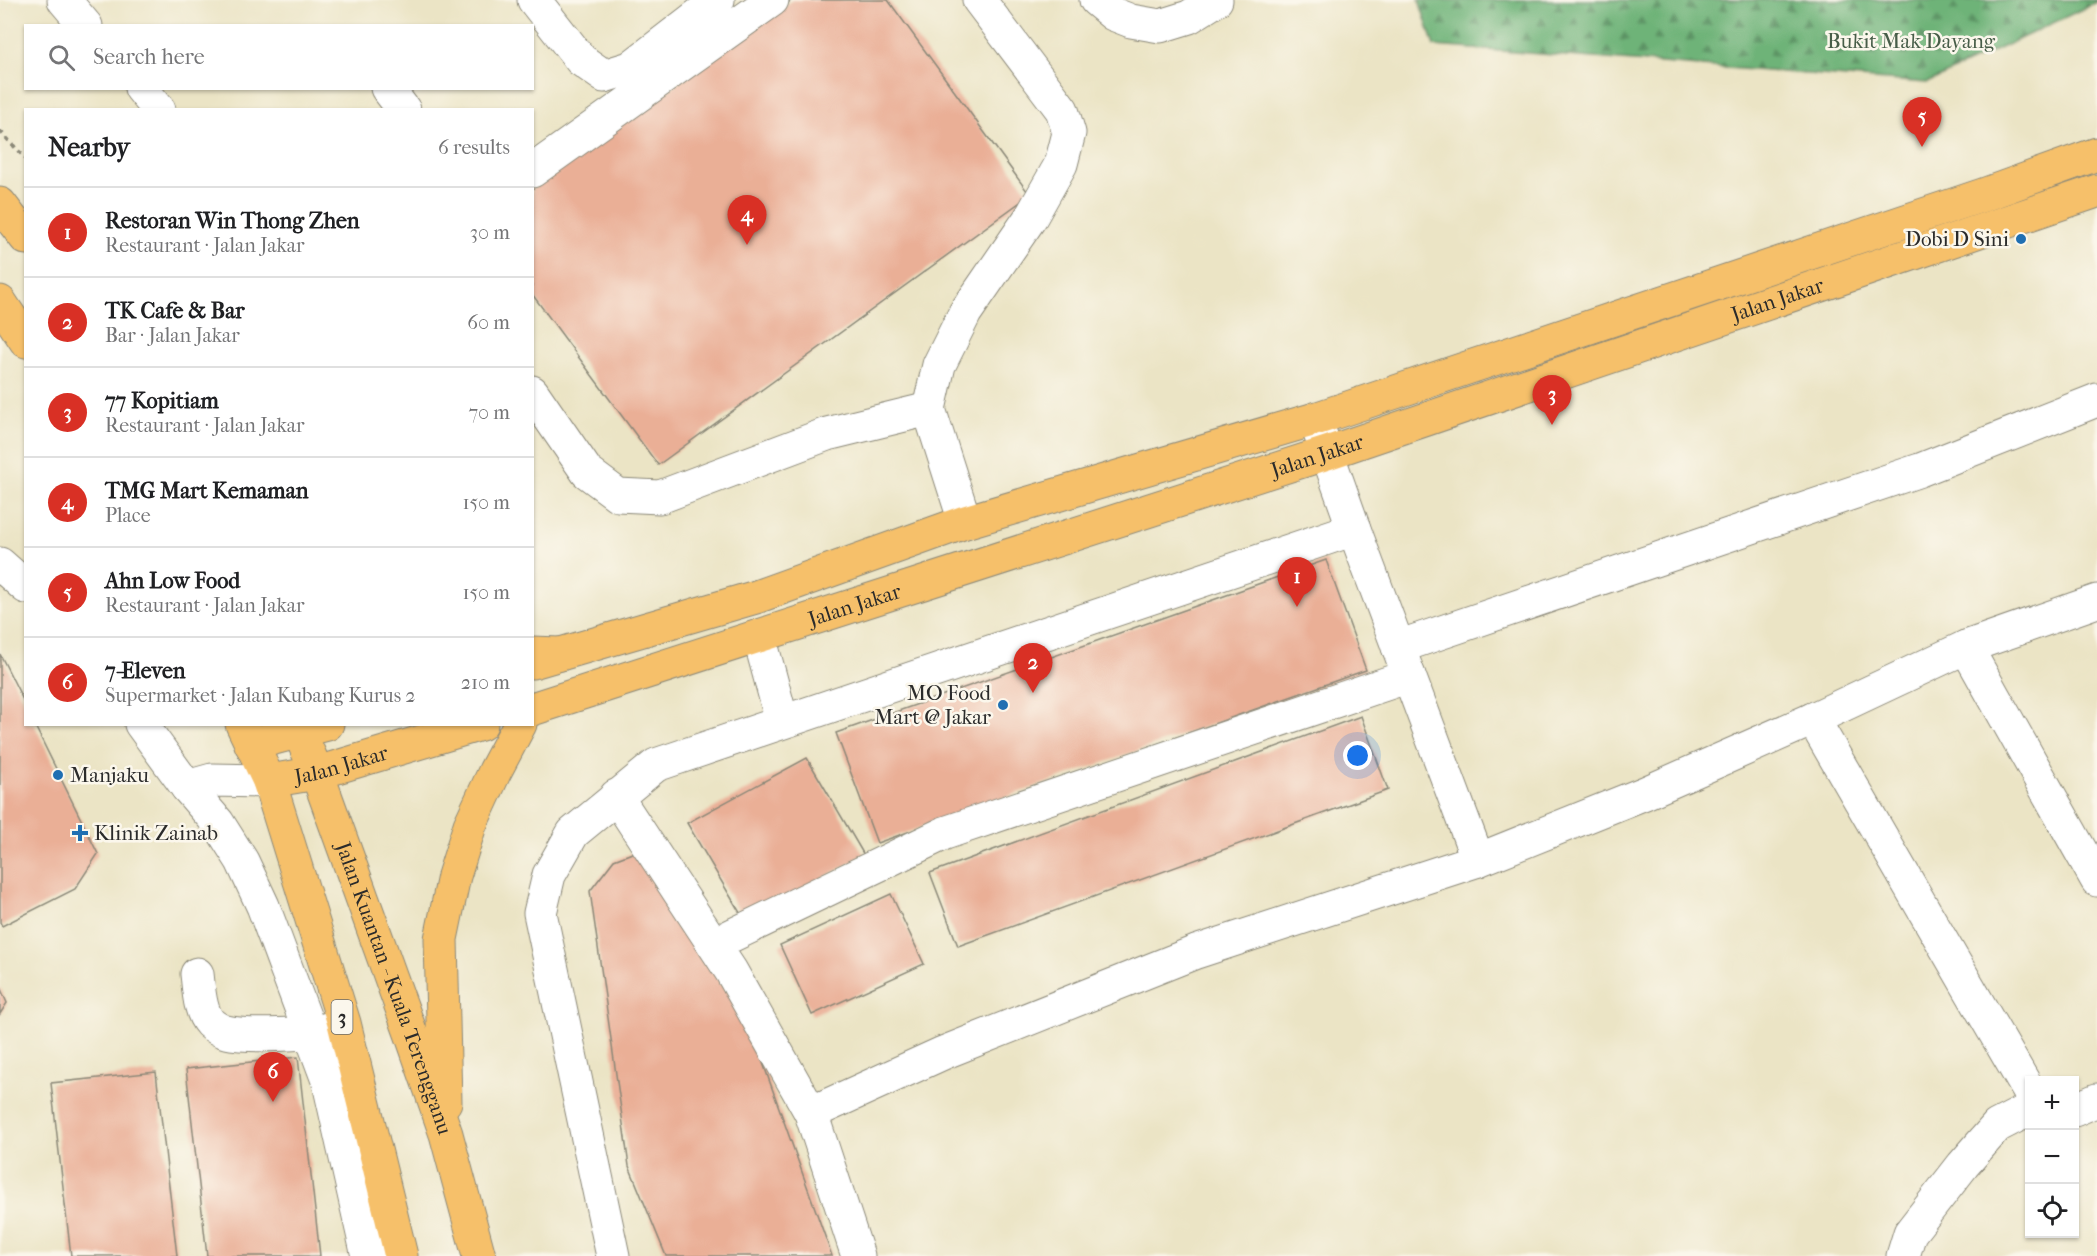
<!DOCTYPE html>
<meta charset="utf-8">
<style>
body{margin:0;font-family:"IM FELL French Canon",serif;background:#f6f6f6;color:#202124}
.controls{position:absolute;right:18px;bottom:18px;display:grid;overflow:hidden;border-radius:0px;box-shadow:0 2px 4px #0004}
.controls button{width:54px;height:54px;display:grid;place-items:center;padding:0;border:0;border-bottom:2px solid #e0e0e0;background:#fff;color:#202124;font:30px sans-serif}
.you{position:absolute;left:1358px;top:756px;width:21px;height:21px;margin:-15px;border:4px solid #fff;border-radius:50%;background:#1a73e8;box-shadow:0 0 0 9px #1a73e833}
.badge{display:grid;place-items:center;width:39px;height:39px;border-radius:50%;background:#d93025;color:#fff;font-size:20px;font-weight:700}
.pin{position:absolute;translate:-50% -50px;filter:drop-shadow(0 2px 3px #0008)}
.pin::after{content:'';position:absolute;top:32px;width:21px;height:18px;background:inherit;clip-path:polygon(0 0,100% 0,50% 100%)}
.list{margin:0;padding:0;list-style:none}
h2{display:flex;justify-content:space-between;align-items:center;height:78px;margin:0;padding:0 24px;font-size:26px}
h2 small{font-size:20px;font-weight:400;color:#757577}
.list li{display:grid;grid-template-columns:39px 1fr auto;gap:18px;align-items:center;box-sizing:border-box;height:90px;padding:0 24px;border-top:2px solid #e0e0e0}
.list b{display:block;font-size:22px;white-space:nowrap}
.list p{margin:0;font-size:20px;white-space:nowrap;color:#757577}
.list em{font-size:20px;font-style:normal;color:#757577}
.icon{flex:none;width:33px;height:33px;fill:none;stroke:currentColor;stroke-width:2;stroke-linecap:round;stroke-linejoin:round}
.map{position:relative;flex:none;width:2097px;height:1256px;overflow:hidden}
.search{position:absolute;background:#fff;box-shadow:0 2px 4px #0004;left:24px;top:24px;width:510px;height:66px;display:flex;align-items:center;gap:15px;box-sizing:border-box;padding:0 21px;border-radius:0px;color:#757577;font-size:22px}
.panel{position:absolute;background:#fff;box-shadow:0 2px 4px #0004;left:24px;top:108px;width:510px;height:618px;border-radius:0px}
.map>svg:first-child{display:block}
.forest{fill:url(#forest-firs);stroke:#4c6f52;stroke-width:1.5}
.building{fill:#eaaf96}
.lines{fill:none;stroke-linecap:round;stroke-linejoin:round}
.minor-casing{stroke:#8b8878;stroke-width:35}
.major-casing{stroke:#8b8878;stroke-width:35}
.highway-casing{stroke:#8b8878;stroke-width:35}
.path{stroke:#8b8878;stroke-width:4;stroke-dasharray:4.5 4.5;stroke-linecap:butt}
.minor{stroke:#fff;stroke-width:33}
.major{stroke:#f6c06b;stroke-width:33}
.highway{stroke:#f6c06b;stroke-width:33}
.poi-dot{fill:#1f6fb2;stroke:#fbf7ec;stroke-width:2}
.labels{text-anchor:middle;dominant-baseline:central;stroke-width:5;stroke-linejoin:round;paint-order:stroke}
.shield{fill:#fbf7ec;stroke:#696865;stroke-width:1.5}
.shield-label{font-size:20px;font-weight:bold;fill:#2b2b2b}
.park-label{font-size:21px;fill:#475d48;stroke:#fbf7ec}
.poi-label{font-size:21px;fill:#2b2b2b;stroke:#fbf7ec;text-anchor:end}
.street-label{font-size:21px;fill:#2b2b2b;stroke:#fbf7ec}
</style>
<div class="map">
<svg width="2097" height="1256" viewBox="0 0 2097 1256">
<defs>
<pattern id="forest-firs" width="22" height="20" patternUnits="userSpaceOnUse" patternTransform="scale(1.5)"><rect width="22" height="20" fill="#6eb378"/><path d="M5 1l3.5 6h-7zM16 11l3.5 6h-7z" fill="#5b9263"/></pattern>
</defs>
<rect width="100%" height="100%" fill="#fbf7ec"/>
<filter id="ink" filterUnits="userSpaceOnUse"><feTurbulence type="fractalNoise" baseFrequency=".0167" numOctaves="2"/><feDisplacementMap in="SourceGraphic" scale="12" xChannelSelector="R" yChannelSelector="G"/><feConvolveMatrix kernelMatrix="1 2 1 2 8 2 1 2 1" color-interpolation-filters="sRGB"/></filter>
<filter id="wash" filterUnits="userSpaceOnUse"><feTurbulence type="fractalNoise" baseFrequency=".008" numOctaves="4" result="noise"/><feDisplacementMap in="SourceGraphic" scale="24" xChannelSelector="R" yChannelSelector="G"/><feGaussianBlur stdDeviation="1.35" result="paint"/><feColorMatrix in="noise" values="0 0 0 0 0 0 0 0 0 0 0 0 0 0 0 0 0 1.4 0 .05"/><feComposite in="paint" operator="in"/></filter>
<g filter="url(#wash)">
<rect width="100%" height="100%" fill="#ebe4c5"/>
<polygon class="forest" points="1419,0 2097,0 2097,2 1927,83 1434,46"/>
<g id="blocks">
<g class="building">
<polygon points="792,0 888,0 1030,195 658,465 532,294 532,189"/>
<polygon points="1326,560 1366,670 877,843 836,733"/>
<polygon points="0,654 26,706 26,724 34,724 98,854 75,889 2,926 0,922"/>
<polygon points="1361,716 1388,790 958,946 930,873"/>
<polygon points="807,758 864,855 746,923 687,823"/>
<polygon points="635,852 748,1021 832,1256 666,1256 629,1166 590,891 614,860"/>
<polygon points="891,894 924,964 812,1015 780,945"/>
<polygon points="0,987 7,1003 0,1014"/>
<polygon points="298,1057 320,1256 207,1256 186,1069"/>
<polygon points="156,1072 177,1256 71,1256 51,1083"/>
</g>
</g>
</g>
<g filter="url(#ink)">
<use href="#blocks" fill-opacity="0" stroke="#8b8878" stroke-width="1.5"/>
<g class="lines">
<g class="minor-casing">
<g id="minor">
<polyline points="64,0 86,26"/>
<polyline points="534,0 581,60 604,76 630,68 718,0"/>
<polyline points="1096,0 1113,14 1131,21 1160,26 1189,17 1216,0"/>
<polyline points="141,88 159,110"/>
<polyline points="387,88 404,110"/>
<polyline points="532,171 772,0"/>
<polyline points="532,392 587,472 618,495 660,497 827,434 929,409"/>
<polyline points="1315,419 1354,529 1478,860"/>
<polyline points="965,522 929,409 939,365 965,313 1031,217 1061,164 1069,133 1062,110 979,0"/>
<polyline points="0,564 26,587"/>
<polyline points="759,636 782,721"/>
<polyline points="1398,647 1920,470 2097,400"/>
<polyline points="1966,647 2097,880"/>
<polyline points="1813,719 2030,1093"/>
<polyline points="141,724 187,787 218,823 242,861 263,906 329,1083 368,1256"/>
<polyline points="187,787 212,780 269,781"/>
<polyline points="616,796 731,971 811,1113 858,1256"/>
<polyline points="714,944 945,833 1409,676"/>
<path d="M197,974C199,989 199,1011 210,1023C213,1026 221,1031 226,1032C247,1037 311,1035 331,1028"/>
<polyline points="2074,1110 2097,1100"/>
<polyline points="811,1113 943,1053 1196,952 1478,860 1645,793 1813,719 1966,647 2097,601"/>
<polyline points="613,1256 540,913 549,875 573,833 656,765 1354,529"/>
<polyline points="1903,1256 1910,1233 1963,1165 1997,1126 2030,1109"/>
</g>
</g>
<g class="major-casing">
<g id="major">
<polyline points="533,662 756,597 965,522 1315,419 1983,195 2097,154"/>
<path id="s1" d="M532,709L1327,453L2097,191"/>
<polyline points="251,744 327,724"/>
<path id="s2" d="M269,781L317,773L481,724"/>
</g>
</g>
<g class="highway-casing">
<g id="highway">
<polyline points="0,204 26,238"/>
<polyline points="0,302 26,341"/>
<polyline points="532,653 560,654"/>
<polyline points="242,724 269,781 344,1023 401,1256"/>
<path id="s3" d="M296,724L317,773L413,1039L446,1134L479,1256"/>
<polyline points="445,1102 441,939 454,876 470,825 495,771 520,724"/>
</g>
</g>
<polyline class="path" points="0,131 26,159"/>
<use href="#minor" class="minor"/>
<use href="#major" class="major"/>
<use href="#highway" class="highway"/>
</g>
</g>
<g class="poi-dot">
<circle cx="2021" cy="239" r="6"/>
<circle cx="1003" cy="705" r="6"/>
<circle cx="58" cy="775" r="6"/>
<path d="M77 824h6v6h6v6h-6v6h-6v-6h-6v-6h6z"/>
</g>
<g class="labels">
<rect class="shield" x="331.5" y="1000" width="21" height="34" rx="4.5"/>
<g class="shield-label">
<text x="342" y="1017">3</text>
</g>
<g class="park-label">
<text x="1911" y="41">Bukit Mak Dayang</text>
</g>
<g class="poi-label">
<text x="2009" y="239">Dobi D Sini</text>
<text x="991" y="693">MO Food<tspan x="991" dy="24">Mart @ Jakar</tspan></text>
<text x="70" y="775" text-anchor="start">Manjaku</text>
<text x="94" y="833" text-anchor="start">Klinik Zainab</text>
</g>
<g class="street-label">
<text stroke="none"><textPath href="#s1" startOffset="1311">Jalan Jakar</textPath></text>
<text stroke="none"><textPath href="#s1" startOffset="825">Jalan Jakar</textPath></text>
<text stroke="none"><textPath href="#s1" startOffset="339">Jalan Jakar</textPath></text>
<text stroke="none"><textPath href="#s2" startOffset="74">Jalan Jakar</textPath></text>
<text stroke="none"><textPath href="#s3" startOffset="282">Jalan Kuantan - Kuala Terengganu</textPath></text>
</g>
</g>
</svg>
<div class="controls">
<button>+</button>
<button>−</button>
<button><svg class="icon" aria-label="locate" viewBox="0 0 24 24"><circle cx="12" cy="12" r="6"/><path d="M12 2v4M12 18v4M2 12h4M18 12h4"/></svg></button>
</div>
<div class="you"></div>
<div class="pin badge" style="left:1297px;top:607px">1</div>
<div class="pin badge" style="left:1033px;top:693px">2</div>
<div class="pin badge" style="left:1552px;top:425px">3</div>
<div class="pin badge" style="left:747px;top:245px">4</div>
<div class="pin badge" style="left:1922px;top:147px">5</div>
<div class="pin badge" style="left:273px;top:1102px">6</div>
<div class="search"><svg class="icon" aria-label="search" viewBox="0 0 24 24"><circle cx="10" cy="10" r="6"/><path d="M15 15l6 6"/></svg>Search here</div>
<section class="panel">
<h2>Nearby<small>6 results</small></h2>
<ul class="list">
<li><span class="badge">1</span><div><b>Restoran Win Thong Zhen</b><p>Restaurant · Jalan Jakar</p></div><em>30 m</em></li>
<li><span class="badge">2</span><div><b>TK Cafe &amp; Bar</b><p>Bar · Jalan Jakar</p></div><em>60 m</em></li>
<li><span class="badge">3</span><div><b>77 Kopitiam</b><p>Restaurant · Jalan Jakar</p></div><em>70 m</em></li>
<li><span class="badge">4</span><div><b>TMG Mart Kemaman</b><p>Place</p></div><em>150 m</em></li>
<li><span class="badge">5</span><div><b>Ahn Low Food</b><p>Restaurant · Jalan Jakar</p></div><em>150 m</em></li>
<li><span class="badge">6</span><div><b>7-Eleven</b><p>Supermarket · Jalan Kubang Kurus 2</p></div><em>210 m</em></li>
</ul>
</section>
</div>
